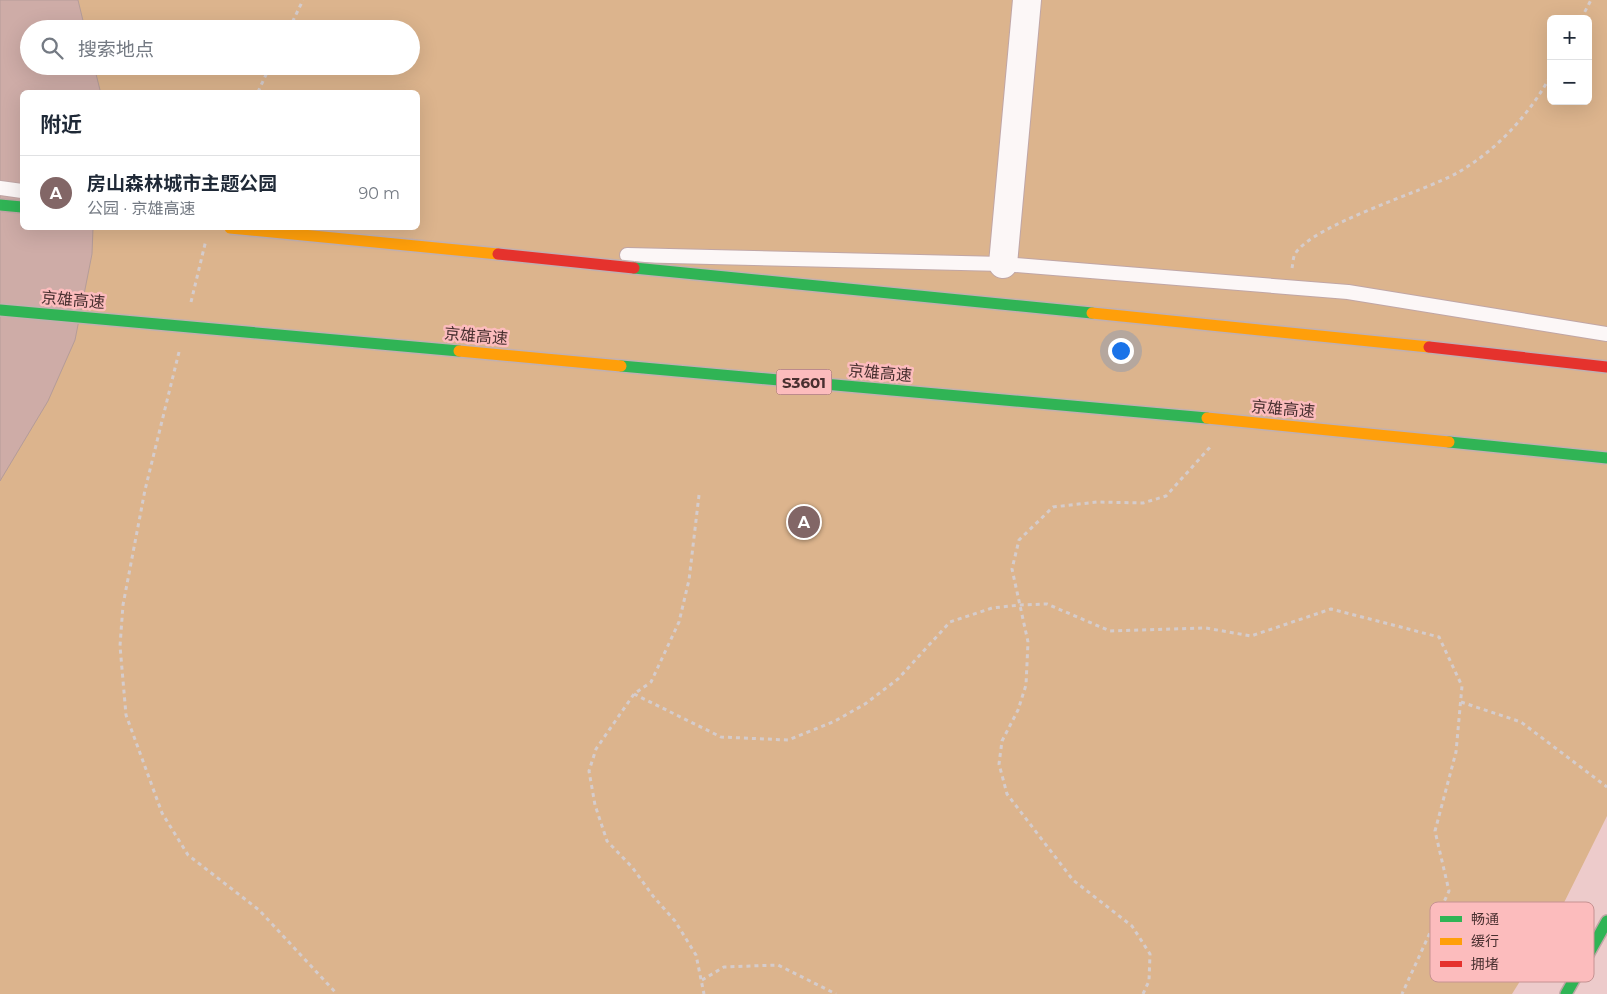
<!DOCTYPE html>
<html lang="zh">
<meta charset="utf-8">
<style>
body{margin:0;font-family:Montserrat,"Noto Sans SC",sans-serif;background:#f2f2f3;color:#1f2937}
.controls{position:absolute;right:15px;top:15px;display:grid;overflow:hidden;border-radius:8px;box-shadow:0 5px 20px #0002}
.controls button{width:45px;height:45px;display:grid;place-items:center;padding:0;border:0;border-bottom:1px solid #e0e1e3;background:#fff;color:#1f2937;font:25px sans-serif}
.you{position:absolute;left:1120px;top:350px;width:18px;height:18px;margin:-12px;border:4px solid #fff;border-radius:50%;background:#1a73e8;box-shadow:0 0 0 8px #1a73e833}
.badge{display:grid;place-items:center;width:32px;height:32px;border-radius:50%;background:#826666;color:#fff;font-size:16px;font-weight:700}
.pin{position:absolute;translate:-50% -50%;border:2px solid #fff;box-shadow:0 1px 5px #0006}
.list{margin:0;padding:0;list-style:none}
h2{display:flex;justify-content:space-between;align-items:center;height:65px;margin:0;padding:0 20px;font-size:21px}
h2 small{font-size:16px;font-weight:400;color:#747a83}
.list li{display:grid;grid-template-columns:32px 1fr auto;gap:15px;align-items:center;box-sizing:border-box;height:75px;padding:0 20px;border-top:1px solid #e0e1e3}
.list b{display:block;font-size:19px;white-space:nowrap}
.list p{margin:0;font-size:16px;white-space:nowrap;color:#747a83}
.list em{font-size:16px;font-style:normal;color:#747a83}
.icon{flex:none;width:28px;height:28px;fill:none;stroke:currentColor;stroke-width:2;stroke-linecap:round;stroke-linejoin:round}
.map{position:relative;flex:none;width:1607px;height:994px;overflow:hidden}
.search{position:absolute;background:#fff;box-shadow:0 5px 20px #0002;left:20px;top:20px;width:400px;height:55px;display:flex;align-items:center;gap:12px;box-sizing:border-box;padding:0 18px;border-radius:28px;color:#747a83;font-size:19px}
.panel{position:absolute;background:#fff;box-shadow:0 5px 20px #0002;left:20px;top:90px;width:400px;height:140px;border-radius:8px}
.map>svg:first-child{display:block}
.green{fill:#dcb48d;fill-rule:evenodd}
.building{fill:#ceaca7;stroke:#b59c99}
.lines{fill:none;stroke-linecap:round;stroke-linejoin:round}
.lane-casing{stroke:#c0a6a6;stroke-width:16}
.street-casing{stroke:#c0a6a6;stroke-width:30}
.fast-casing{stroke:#c0a6a6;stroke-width:14}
.path{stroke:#d5cccc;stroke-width:3;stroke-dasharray:4 4;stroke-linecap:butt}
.lane{stroke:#fcf7f7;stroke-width:14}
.street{stroke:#fcf7f7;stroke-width:28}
.fast{stroke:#30b455;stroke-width:11}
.fast-bridge-casing{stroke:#c2b0b0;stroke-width:14;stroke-linecap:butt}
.slow-bridge-casing{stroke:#c2b0b0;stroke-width:14;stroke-linecap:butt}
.jam-bridge-casing{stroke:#c2b0b0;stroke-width:14;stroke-linecap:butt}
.fast-bridge{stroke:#30b455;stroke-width:11}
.slow-bridge{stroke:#ff9f0a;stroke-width:11}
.jam-bridge{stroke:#e5322d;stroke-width:11}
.labels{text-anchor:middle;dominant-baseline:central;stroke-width:5;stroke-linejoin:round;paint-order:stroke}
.shield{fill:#fcbcbd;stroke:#7e595a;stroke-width:1}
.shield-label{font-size:15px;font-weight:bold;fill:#482f2f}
.street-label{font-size:16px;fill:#482f2f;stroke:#fcbcbd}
.key{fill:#fcbcbd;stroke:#c69292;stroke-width:1}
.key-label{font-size:14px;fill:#482f2f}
</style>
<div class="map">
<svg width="1607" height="994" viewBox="0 0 1607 994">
<rect width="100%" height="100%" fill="#edcbcb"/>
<path class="green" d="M0,0H1607V816L1545,941L1512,994H0ZM1551,19H1588V101H1551ZM29,29H411V66H29ZM22,92H418V228H22Z"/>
<polygon class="building" points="0,0 78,0 85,29 29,29 29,66 94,66 100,90 100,92 22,92 22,228 93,228 92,254 75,340 48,401 0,481"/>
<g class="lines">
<g class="lane-casing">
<g id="lane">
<polyline points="0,188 22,191"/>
<polyline points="627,255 1003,264 1348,292 1607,334"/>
</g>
</g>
<g class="street-casing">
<polyline id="street" points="1003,264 1027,0"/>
</g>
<g class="fast-casing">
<g id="fast">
<polyline points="0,205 22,207"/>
<polyline points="1566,994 1607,921"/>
</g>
</g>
<g class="path">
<polyline points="1581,19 1591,0"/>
<polyline points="289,29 303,0"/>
<polyline points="258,92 270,66"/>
<path d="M1292,268C1293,264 1293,257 1295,254C1312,225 1423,192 1457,173C1496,151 1530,114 1551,75"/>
<polyline points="191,302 206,240"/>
<polyline points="179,352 145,490 123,605 120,646 126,715 162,813 188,855 259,910 337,994"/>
<polyline points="699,495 689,580 679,622 651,682 634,694 596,749 589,771 595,805 607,841 632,867 653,896 675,921 696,955 704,994"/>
<polyline points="634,694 721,737 788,740 835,721 865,704 898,679 950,622 992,608 1020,605 1047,604 1110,631 1206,628 1251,636 1331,609 1439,637 1462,686 1456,752 1435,831 1449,891 1402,994"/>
<polyline points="1461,702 1521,722 1607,787"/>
<polyline points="702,980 724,967 778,965 836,994"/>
<polyline points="1143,994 1149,981 1150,954 1132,926 1073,880 1007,794 999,764 1002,741 1018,710 1026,685 1028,642 1012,569 1019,540 1053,507 1097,502 1143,503 1166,496 1212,445"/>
</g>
<use href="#lane" class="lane"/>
<use href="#street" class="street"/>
<use href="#fast" class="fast"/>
<g class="fast-bridge-casing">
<g id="fast-bridge">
<polyline points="634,268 1092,313"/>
<polyline points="0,310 459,351"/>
<polyline points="621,366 1207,418"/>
<polyline points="1449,442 1607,458"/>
</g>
</g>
<g class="slow-bridge-casing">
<g id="slow-bridge">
<polyline points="230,228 498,254"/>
<polyline points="1092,313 1429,347"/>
<polyline points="459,351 621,366"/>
<polyline points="1207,418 1449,442"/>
</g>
</g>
<g class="jam-bridge-casing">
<g id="jam-bridge">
<polyline points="498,254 634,268"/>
<polyline points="1429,347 1607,367"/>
</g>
</g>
<use href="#fast-bridge" class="fast-bridge"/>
<use href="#slow-bridge" class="slow-bridge"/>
<use href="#jam-bridge" class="jam-bridge"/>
</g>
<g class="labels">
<rect class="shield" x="776.5" y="369.5" width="55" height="25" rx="4"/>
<g class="shield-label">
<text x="804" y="382">S3601</text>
</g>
<g class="street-label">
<text transform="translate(73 300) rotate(5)">京雄高速</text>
<text transform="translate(476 336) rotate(5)">京雄高速</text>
<text transform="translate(880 373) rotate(5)">京雄高速</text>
<text transform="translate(1283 409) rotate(5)">京雄高速</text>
</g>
</g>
<rect x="1430" y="902" width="164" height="80" rx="8" class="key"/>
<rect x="1440" y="916" width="22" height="6" fill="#30b455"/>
<rect x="1440" y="938" width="22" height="7" fill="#ff9f0a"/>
<rect x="1440" y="961" width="22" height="6" fill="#e5322d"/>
<g class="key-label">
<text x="1471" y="924">畅通</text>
<text x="1471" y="946">缓行</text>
<text x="1471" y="969">拥堵</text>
</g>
</svg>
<div class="controls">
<button>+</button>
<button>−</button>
</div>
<div class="you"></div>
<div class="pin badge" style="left:804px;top:522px">A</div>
<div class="search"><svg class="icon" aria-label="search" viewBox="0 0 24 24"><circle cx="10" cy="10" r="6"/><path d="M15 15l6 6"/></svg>搜索地点</div>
<section class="panel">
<h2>附近<small></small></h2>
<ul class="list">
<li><span class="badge">A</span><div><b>房山森林城市主题公园</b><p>公园 · 京雄高速</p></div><em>90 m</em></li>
</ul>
</section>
</div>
